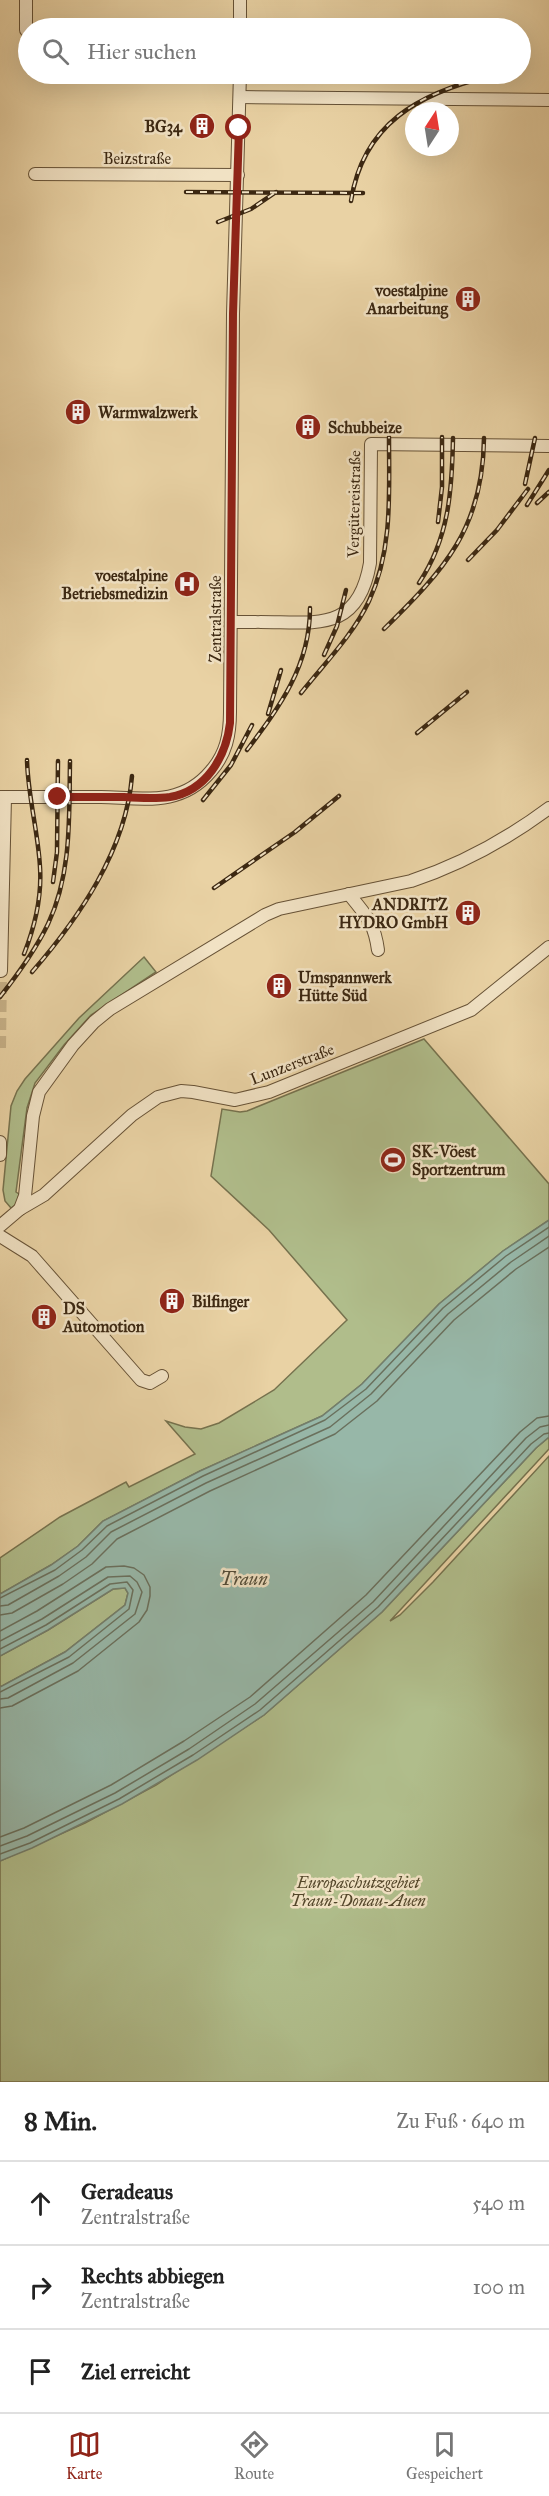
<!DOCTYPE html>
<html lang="de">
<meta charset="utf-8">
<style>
body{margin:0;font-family:"IM FELL Great Primer",serif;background:#f6f6f6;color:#222}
.compass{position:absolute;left:405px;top:102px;width:54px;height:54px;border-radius:50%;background:#fff;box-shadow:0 6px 24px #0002;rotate:12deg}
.stop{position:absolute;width:18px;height:18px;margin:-14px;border:4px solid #8f2418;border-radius:50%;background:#fff}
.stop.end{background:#8f2418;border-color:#fff;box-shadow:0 2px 6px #0008}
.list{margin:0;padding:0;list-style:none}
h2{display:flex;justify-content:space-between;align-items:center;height:78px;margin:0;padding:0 24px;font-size:26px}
h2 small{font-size:20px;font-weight:400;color:#767676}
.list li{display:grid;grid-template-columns:39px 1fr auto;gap:18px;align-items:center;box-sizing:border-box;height:84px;padding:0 24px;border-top:2px solid #e0e0e0}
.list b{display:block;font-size:22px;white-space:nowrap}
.list p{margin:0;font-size:20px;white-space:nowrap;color:#767676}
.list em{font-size:20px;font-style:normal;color:#767676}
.icon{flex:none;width:33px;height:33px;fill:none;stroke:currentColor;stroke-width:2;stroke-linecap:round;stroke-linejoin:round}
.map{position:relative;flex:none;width:549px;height:2082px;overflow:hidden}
.search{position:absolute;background:#fff;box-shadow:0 6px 24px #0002;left:18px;right:18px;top:18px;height:66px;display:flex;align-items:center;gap:15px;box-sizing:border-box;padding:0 21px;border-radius:33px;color:#767676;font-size:22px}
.sheet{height:330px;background:#fff}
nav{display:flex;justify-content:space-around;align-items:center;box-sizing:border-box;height:84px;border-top:2px solid #e0e0e0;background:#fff;font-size:16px;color:#767676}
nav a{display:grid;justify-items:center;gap:3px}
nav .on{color:#8f2418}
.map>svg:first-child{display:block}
.green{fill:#b0bd8b;stroke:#76724e;stroke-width:1.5}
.water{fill:#97b7a8;stroke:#737e6c;stroke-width:1.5}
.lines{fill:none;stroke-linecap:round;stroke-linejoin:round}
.shore{stroke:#6a705d;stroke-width:1.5}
.minor-tunnel{stroke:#c6b087;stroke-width:12;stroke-dasharray:12 6;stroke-linecap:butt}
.minor-casing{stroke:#675236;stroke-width:14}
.minor{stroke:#f1e2c4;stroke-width:12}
.rail-casing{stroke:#3c2812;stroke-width:4.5}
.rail{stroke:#f1e2c4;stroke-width:2;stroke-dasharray:7;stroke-linecap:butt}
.route{stroke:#8f2418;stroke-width:8}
.labels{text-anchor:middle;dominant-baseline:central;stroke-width:5;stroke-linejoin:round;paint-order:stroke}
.poi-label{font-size:16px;font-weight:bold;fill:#3c2812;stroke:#f1e2c4;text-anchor:start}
.street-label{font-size:16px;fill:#3c2812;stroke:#f1e2c4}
.park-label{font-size:16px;font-style:italic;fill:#53462a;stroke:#f1e2c4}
.water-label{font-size:18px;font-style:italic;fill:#534c38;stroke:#f1e2c4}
</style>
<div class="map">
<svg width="549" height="2082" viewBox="0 0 549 2082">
<rect width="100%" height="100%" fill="#e9d2a4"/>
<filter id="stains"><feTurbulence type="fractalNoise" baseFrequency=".00333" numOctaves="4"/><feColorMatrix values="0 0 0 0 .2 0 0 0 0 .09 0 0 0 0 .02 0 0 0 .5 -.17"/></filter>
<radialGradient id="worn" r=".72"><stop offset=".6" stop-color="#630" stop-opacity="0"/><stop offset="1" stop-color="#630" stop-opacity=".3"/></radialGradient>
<g class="green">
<polygon points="144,957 156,972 91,1015 64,1045 35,1083 27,1108 16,1192 19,1194 17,1204 11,1208 5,1201 3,1190 11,1106 17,1091 25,1079 79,1018"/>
<polygon points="424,1039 549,1184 549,1220 503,1251 439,1304 362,1384 322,1416 200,1471 103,1521 78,1546 51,1565 0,1594 0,1558 60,1517 126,1482 129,1487 195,1454 166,1421 185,1427 201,1429 219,1423 274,1390 347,1320 269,1230 211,1176 222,1109 240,1112 247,1111"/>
<polygon points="549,1437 549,1449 390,1621 400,1615 433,1582 549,1456 549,2082 0,2082 0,1861 85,1823 156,1785 264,1715 382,1612 536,1448"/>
<polygon points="125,1588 128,1593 125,1605 65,1652 0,1687 0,1656 48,1630 113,1589"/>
</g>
<polygon class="water" points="549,1220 549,1437 536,1448 382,1612 264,1715 197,1760 122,1804 32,1848 0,1861 0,1687 65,1652 125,1605 128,1593 125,1588 113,1589 48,1630 0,1656 0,1594 51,1565 78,1546 103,1521 200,1471 322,1416 362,1384 439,1304 503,1251"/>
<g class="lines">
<g class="shore">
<polyline points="0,1598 55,1570 82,1550 107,1526 203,1476 325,1420 366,1389 443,1308 506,1256 549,1227"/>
<polyline points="0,1606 8,1605 59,1576 86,1557 111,1532 206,1483 330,1427 371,1394 448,1314 511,1262 549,1236"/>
<polyline points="0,1615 12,1613 63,1584 92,1564 117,1539 210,1491 335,1434 377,1401 454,1320 516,1269 549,1247"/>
<polyline points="0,1631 37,1611 106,1567 124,1566 134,1568 144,1575 150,1587 150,1596 147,1610 139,1622 78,1671 12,1706 0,1708"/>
<polyline points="0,1641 42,1619 108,1577 130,1576 137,1582 142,1592 135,1614 73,1663 8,1698 0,1699"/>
<polyline points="0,1649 46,1625 110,1584 127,1582 133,1590 129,1609 69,1657 0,1692"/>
<polyline points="0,1837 24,1828 111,1785 184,1741 250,1697 366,1595 520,1432 537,1418 549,1416"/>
<polyline points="0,1846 27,1836 115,1793 189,1749 255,1704 373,1602 526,1438 540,1427 549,1425"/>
<polyline points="0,1854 30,1843 119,1799 193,1755 260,1710 378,1607 531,1444 544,1434 549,1433"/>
</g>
<polyline class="minor-tunnel" points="0,1048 1,971"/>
<g class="minor-casing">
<g id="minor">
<polyline points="26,0 26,30"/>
<polyline points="240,28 240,0"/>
<polyline points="240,97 549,100"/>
<polyline points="35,174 238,175"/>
<polyline points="231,622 256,622"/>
<path d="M260,622C316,622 358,633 370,563L371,444L549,446"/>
<path d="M0,797C34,797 67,797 101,797C143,798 181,807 211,771C226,754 230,735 230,712L233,314L240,74"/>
<path d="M349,894C366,916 374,921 378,950"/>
<polyline points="1,971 5,797"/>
<polyline points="0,1142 0,1155"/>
<path d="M20,1209L25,1196L33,1116L39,1092L73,1045L94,1022L110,1009L265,915L279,909L411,881C462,864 506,840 549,808"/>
<polyline points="0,1226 20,1209 44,1195 132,1115 158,1097 181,1091 193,1092 235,1100 269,1092 471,1010 549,947"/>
<polyline points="0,1236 32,1256 141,1380 150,1383 162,1376"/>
</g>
</g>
<use href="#minor" class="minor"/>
<g class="rail-casing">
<g id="rail">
<polyline points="186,192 363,193"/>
<path d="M351,201C363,123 420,93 490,76"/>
<polyline points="218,222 251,209 276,192"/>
<polyline points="525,484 535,438"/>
<polyline points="537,503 549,492"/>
<polyline points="527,505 549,470"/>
<polyline points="438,522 442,487 442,437"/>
<polyline points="468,560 497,530 528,489"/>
<path d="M419,583C449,538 452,491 453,438"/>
<path d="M384,629C445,569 483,528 484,438"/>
<polyline points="324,655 337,626 346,590"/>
<path d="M301,693C324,664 353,635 369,601C393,550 389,492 389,437"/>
<polyline points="268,714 281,670"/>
<polyline points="417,733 467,692"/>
<path d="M247,750C280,706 310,666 310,608"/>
<polyline points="203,800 231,765 252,725"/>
<polyline points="53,882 57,852 58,761"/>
<polyline points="214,888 295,832 339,796"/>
<path d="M24,954C35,926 42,897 40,867C38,831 28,797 27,760"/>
<path d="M32,972C79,918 126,850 132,776"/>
<path d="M0,997C18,974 35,951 48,924C72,873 69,816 70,761"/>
</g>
</g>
<use href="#rail" class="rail"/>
</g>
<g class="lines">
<path class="route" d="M58,797C80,797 101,797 123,797C139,798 154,799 170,797C206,791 226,757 230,723L233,314L239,128"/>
</g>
<defs>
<g id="building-disc" transform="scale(1.35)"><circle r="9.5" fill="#8f2418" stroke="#f1e2c4"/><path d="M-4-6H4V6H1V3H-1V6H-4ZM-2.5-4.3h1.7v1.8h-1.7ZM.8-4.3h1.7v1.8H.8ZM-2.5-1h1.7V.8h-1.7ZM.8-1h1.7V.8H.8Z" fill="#fff"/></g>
<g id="hospital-disc" transform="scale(1.35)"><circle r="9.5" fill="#8f2418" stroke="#f1e2c4"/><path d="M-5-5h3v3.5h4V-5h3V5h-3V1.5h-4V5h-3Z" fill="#fff"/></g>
<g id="stadium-disc" transform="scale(1.35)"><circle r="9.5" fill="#8f2418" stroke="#f1e2c4"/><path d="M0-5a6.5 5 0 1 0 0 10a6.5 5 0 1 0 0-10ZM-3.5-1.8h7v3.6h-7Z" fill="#fff"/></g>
</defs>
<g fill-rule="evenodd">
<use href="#building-disc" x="202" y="126"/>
<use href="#building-disc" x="468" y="299"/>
<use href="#building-disc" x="78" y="412"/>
<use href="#building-disc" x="308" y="427"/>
<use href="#hospital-disc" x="187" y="584"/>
<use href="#building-disc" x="468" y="913"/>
<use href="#building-disc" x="279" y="986"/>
<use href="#stadium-disc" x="393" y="1160"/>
<use href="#building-disc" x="172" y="1301"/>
<use href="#building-disc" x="44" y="1317"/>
</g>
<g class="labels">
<g class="poi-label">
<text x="182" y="126" text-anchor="end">BG34</text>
<text x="448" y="290" text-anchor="end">voestalpine<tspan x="448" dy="18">Anarbeitung</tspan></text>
<text x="98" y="412">Warmwalzwerk</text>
<text x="328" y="427">Schubbeize</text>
<text x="168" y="575" text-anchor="end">voestalpine<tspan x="168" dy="18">Betriebsmedizin</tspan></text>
<text x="448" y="904" text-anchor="end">ANDRITZ<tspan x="448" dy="18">HYDRO GmbH</tspan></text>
<text x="298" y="977">Umspannwerk<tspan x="298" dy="18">Hütte Süd</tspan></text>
<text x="412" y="1151">SK-Vöest<tspan x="412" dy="18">Sportzentrum</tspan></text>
<text x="192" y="1301">Bilfinger</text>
<text x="63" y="1308">DS<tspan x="63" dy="18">Automotion</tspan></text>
</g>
<g class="street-label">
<text x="137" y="158">Beizstraße</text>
<text transform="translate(354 504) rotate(-89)">Vergütereistraße</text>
<text transform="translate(215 619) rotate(-90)">Zentralstraße</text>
<text transform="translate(292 1064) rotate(-21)">Lunzerstraße</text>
</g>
<g class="park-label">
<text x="358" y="1882">Europaschutzgebiet<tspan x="358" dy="18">Traun-Donau-Auen</tspan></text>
</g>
<g class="water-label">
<text x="244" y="1579">Traun</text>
</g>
</g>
<rect width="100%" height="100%" filter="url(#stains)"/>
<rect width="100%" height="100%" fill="url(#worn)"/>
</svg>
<svg class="compass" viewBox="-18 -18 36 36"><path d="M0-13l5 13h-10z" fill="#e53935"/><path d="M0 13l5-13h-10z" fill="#767676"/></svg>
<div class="stop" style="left:239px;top:128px"></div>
<div class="stop end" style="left:58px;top:797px"></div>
<div class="search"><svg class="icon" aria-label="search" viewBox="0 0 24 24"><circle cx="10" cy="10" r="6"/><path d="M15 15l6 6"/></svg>Hier suchen</div>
</div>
<section class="sheet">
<h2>8 Min.<small>Zu Fuß · 640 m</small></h2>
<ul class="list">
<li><svg class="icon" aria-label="ahead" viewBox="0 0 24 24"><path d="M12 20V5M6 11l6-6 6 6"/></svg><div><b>Geradeaus</b><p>Zentralstraße</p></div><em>540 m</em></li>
<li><svg class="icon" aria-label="right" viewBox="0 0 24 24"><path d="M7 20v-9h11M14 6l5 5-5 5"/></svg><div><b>Rechts abbiegen</b><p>Zentralstraße</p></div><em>100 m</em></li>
<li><svg class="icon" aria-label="arrive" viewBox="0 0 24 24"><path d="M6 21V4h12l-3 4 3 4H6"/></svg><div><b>Ziel erreicht</b></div></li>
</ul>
</section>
<nav>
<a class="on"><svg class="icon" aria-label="map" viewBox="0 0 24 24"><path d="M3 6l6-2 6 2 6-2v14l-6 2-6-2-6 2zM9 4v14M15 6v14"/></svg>Karte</a>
<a><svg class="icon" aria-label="directions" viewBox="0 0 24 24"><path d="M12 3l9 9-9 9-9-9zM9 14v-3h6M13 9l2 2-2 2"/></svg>Route</a>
<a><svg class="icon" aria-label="saved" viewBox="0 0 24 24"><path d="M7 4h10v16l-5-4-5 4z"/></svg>Gespeichert</a>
</nav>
